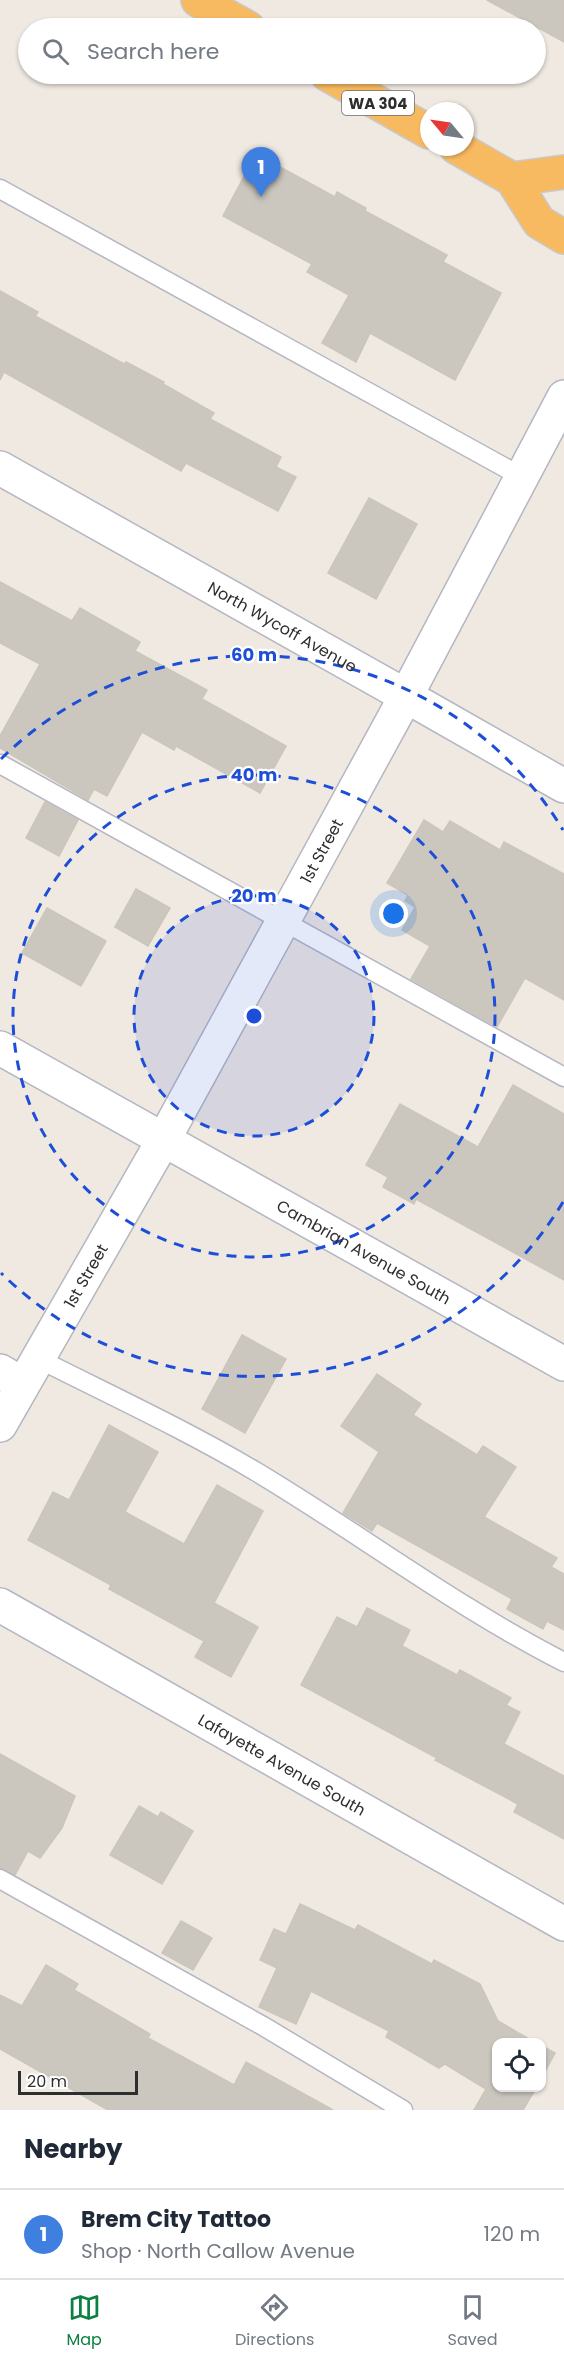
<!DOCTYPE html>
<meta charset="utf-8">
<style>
body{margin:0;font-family:Poppins,sans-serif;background:#f6f6f7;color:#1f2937}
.controls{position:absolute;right:18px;bottom:18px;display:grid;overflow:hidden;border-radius:12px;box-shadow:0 2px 4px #0004}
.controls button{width:54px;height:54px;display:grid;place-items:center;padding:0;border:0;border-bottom:2px solid #e0e1e3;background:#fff;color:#1f2937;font:30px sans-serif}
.compass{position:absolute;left:420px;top:102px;width:54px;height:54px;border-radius:50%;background:#fff;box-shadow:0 2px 4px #0004;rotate:299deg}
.scale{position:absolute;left:18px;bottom:15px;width:120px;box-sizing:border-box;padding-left:6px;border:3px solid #2e2e2e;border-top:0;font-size:16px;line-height:21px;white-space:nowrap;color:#2e2e2e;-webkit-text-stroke:4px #fff;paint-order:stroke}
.you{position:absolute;left:394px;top:914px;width:21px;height:21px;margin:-15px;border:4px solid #fff;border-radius:50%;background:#1a73e8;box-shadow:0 0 0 9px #1a73e833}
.badge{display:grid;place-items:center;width:39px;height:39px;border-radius:50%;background:#0b8043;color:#fff;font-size:20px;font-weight:700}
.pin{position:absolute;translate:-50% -50px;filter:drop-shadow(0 2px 3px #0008)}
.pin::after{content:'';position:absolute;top:32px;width:21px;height:18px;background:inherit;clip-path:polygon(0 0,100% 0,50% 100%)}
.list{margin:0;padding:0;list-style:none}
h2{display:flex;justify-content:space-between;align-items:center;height:78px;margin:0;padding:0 24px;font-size:26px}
h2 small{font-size:20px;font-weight:400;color:#747a83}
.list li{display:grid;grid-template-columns:39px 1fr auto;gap:18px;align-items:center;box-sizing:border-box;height:90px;padding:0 24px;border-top:2px solid #e0e1e3}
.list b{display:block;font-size:22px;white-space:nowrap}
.list p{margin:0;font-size:20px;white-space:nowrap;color:#747a83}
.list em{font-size:20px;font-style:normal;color:#747a83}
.icon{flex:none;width:33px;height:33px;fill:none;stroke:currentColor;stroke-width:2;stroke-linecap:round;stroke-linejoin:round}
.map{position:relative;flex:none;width:564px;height:2110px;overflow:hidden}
.search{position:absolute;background:#fff;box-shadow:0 2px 4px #0004;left:18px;right:18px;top:18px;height:66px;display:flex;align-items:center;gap:15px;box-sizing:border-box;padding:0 21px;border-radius:33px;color:#747a83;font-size:22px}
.sheet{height:168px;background:#fff}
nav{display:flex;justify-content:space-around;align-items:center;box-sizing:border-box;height:84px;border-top:2px solid #e0e1e3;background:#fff;font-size:16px;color:#747a83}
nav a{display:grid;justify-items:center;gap:3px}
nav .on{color:#0b8043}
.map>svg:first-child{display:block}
.building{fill:#cbc7bf;stroke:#cbc5ba;stroke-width:1.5}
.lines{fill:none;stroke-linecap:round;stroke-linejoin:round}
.service-casing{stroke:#b4b7c1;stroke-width:21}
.minor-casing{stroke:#b4b7c1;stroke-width:36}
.tertiary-casing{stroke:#b4b7c1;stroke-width:36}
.secondary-casing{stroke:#b4b7c1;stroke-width:36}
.trunk-casing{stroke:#c9c9c9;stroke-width:36}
.service{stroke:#fff;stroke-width:18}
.minor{stroke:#fff;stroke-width:33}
.tertiary{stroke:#fff;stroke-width:33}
.secondary{stroke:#fff;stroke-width:33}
.trunk{stroke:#f8ba60;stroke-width:33}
.ring{fill:none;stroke:#1d4ed8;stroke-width:3;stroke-dasharray:10 8}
.labels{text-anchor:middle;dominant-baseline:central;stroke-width:4.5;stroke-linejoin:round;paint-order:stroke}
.shield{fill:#fff;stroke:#6d6d6d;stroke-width:1.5}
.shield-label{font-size:15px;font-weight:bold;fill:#2e2e2e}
.street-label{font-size:16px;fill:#2e2e2e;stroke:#fff}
.centre{fill:#1d4ed8;stroke:#fff;stroke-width:3}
.ring-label{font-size:18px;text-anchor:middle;font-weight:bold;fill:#1d4ed8;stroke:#fff;stroke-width:4.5;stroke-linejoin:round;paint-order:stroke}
</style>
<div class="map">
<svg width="564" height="2110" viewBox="0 0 564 2110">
<rect width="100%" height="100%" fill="#efe9e1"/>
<g class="building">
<polygon points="487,0 564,0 564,42"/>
<polygon points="256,154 335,197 337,192 366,208 365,211 447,255 443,262 501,293 455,380 370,333 356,362 322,343 349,295 307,272 312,264 223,216"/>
<polygon points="0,291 38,312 35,316 124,364 126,362 164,382 163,384 214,413 210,419 281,457 276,467 296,477 278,511 186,463 181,471 4,372 0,380"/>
<polygon points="369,498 417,524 376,599 328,573"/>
<polygon points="0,582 72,621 80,608 140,642 135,651 207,690 202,699 286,746 260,793 176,746 174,750 142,732 107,796 94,789 88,800 0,748 0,736 40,664 0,643"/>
<polygon points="45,802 78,820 59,856 26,838"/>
<polygon points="424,820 443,832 450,821 500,850 504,842 564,874 564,1000 525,978 497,1027 411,979 430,946 402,930 415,907 405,901 408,895 387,883"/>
<polygon points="136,889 170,908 148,946 115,927"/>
<polygon points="47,908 106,941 81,986 22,953"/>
<polygon points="513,1085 564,1114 564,1280 416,1199 414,1204 383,1187 388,1177 366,1165 400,1104 478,1147"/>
<polygon points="242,1335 286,1359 245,1433 202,1409"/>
<polygon points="377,1374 421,1404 413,1415 477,1455 483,1446 516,1467 484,1517 557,1558 551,1567 564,1574 564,1630 547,1621 543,1629 507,1609 512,1599 377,1523 372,1531 343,1513 379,1452 341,1426"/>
<polygon points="109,1425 158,1452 125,1512 184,1544 217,1485 263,1511 214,1603 258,1627 231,1677 195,1657 204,1641 109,1589 111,1585 28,1540 53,1492 69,1500"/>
<polygon points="367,1608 410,1630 402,1646 457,1675 460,1670 511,1698 506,1705 520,1712 504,1744 564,1776 564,1839 514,1812 518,1804 435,1760 437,1758 301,1685 337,1617 357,1627"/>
<polygon points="0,1754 75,1796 62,1828 40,1858 28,1851 15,1875 0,1868"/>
<polygon points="139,1806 158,1817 161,1812 193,1831 162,1884 110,1855"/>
<polygon points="300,1904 355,1930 358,1925 432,1964 434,1960 480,1984 498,2021 536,2043 496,2043 496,2088 536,2088 523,2110 474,2110 486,2089 445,2064 439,2068 386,2037 389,2031 311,1991 296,2024 259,2007 277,1968 260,1960 274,1929 286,1934"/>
<polygon points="181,1921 212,1938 193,1970 162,1953"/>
<polygon points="46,1965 78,1984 74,1990 150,2034 148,2038 234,2085 246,2062 333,2110 108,2110 0,2049 0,1995 22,2006"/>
<polygon points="542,2046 555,2053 542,2077"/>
</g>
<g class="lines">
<g class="service-casing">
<g id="service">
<polyline points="0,189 522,477"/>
<polyline points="0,764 564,1077"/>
<path d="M37,1358C110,1395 184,1429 255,1471C359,1533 456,1607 564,1662"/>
<polyline points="0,1879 263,2026 403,2110"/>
</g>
</g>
<g class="minor-casing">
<g id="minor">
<polyline points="406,696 564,786"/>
<path id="s1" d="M0,1048L564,1364"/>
<polyline points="0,1371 22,1384"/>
</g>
</g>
<g class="tertiary-casing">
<g id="tertiary">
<path id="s2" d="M0,468L406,696"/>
<path id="s3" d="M0,1605L564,1924"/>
</g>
</g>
<g class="secondary-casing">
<g id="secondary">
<path id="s4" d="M0,1425L164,1139L406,696L564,397"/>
</g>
</g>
<g class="trunk-casing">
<g id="trunk">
<polyline points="198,0 248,28"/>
<polyline points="327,74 429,132"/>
<polyline points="456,147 512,179 539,222 564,237"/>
<polyline points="512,179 564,172"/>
</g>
</g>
<use href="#service" class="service"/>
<use href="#minor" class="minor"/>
<use href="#tertiary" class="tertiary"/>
<use href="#secondary" class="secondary"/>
<use href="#trunk" class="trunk"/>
</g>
<circle cx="254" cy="1016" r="120" fill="#1d4ed8" fill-opacity=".12"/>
<g class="ring">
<circle cx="254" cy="1016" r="120"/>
<circle cx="254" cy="1016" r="241"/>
<path d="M563 1202A361 361 0 0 1 1 1273M1 759A361 361 0 0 1 563 830"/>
</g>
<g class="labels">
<rect class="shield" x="342" y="91" width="72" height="24" rx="4.5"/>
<g class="shield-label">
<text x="378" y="103">WA 304</text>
</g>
<g class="street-label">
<text stroke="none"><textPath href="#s2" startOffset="324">North Wycoff Avenue</textPath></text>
<text stroke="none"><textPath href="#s4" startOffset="658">1st Street</textPath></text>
<text stroke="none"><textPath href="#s1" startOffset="417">Cambrian Avenue South</textPath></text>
<text stroke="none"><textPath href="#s4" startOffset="172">1st Street</textPath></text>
<text stroke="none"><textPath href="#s3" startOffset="324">Lafayette Avenue South</textPath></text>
</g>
</g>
<circle cx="254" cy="1016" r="9" class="centre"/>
<g class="ring-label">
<text x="254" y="661">60 m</text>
<text x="254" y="781">40 m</text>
<text x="254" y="902">20 m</text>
</g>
</svg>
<div class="controls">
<button><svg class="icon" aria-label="locate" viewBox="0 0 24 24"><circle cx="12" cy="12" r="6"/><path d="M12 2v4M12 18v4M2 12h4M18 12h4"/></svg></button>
</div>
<svg class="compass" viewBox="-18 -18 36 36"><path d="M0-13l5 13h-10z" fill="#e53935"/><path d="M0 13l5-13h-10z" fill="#747a83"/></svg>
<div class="scale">20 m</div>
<div class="you"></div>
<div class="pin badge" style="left:261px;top:197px;background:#3f7fe0">1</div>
<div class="search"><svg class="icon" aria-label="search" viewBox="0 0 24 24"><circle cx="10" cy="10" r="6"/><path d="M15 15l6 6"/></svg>Search here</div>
</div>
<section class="sheet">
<h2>Nearby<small></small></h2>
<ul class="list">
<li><span class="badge" style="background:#3f7fe0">1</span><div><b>Brem City Tattoo</b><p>Shop · North Callow Avenue</p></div><em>120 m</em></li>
</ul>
</section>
<nav>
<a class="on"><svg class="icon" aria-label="map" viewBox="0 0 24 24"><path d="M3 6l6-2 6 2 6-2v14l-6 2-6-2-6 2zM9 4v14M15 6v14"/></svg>Map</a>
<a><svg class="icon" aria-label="directions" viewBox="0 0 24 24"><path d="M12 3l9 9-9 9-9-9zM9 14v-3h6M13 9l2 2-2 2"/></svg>Directions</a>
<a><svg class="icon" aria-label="saved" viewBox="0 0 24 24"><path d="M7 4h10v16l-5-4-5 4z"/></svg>Saved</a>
</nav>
